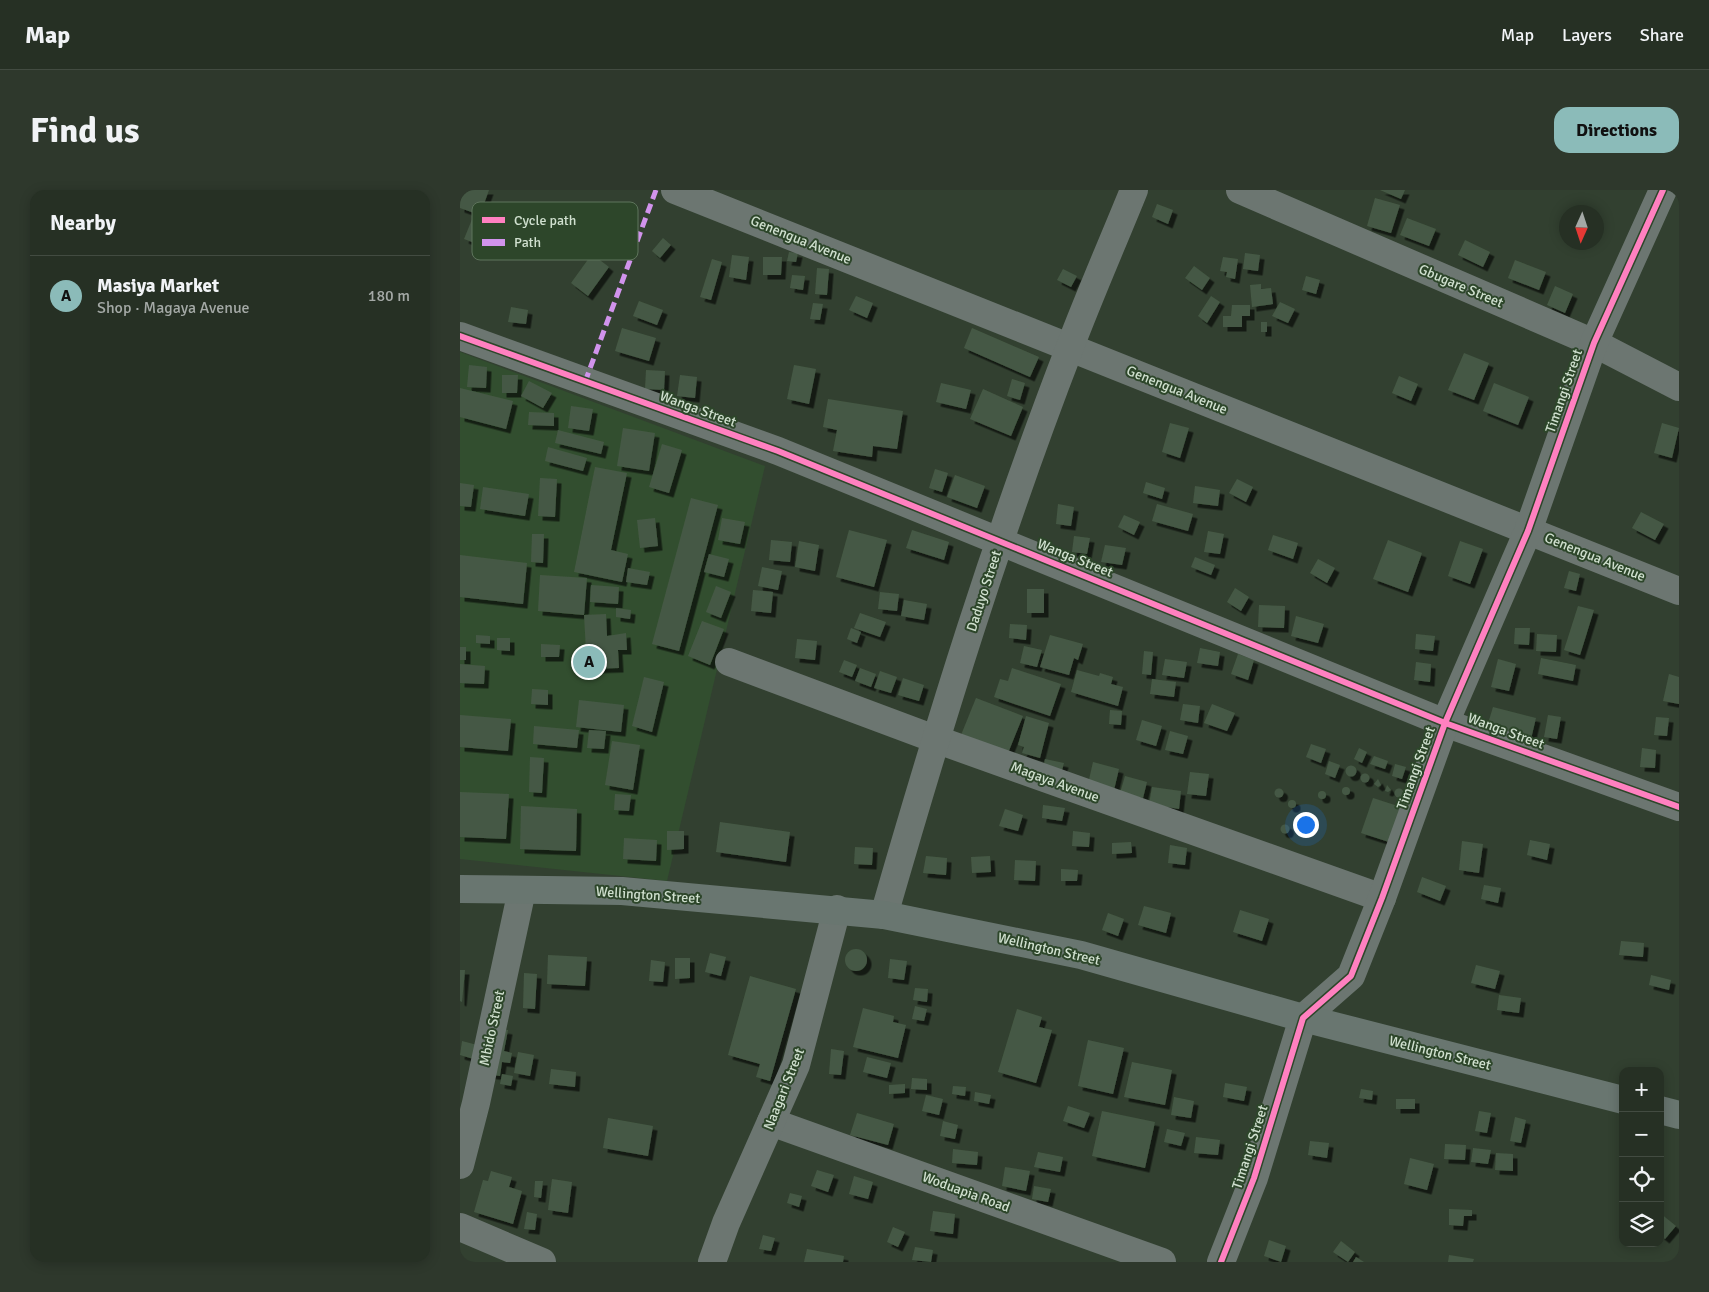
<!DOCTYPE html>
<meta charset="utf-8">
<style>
body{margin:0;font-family:Signika,sans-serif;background:#2e382c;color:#f1f3f6}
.controls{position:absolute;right:15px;bottom:15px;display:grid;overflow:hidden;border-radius:10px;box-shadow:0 2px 12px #0003}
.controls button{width:45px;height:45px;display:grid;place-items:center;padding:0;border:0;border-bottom:1px solid #424b41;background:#263024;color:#f1f3f6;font:25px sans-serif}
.compass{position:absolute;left:1099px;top:15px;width:45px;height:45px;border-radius:50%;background:#263024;box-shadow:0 2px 12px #0003;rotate:183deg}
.you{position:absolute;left:845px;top:634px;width:18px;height:18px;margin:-12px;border:4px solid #fff;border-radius:50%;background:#1a73e8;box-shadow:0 0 0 8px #1a73e833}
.badge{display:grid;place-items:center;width:32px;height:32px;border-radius:50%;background:#8bbbb9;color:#111;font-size:16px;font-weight:700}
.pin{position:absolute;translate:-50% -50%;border:2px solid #fff;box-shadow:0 1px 5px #0006}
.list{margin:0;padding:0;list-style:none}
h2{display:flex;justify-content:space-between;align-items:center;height:65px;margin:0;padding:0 20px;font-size:21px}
h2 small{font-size:16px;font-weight:400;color:#a4a9a6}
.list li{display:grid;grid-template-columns:32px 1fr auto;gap:15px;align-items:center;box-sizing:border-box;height:80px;padding:0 20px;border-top:1px solid #424b41}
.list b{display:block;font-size:19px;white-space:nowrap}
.list p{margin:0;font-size:16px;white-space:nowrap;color:#a4a9a6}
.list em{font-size:16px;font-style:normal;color:#a4a9a6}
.icon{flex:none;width:28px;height:28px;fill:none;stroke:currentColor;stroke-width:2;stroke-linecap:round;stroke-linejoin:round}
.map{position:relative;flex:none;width:1219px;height:1072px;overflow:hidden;border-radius:15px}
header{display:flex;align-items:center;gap:30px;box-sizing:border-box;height:70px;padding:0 25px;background:#263024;border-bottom:1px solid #424b41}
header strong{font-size:24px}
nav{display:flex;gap:28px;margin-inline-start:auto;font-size:18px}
.intro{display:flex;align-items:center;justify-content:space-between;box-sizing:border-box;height:120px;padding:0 30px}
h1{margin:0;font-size:35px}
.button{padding:12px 22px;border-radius:15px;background:#8bbbb9;color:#111;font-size:18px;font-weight:700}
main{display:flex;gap:30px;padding:0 30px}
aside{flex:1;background:#263024;border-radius:15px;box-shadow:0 2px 12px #0003}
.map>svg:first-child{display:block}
.built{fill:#324e2f}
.building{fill:#455944;filter:url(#shadow)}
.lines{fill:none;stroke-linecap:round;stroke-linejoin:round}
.minor{stroke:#6c7671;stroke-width:28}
.major{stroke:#697670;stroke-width:28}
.quiet{stroke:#d193ec;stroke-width:5;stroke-dasharray:10 5;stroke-linecap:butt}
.cycleway-casing{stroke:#2d462a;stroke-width:9}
.cycleway{stroke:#ff80c0;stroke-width:6}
.labels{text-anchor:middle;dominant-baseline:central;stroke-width:4;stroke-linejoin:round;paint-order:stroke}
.street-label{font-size:14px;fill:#d0e0cf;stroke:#2d462a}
.key{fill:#2d462a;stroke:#5e745c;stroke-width:1}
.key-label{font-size:14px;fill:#d0e0cf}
</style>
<header>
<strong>Map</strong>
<nav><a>Map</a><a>Layers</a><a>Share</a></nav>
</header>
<div class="intro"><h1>Find us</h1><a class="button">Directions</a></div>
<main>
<aside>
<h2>Nearby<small></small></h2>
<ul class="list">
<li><span class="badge">A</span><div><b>Masiya Market</b><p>Shop · Magaya Avenue</p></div><em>180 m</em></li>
</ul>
</aside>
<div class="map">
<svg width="1219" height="1072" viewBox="0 0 1219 1072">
<defs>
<filter id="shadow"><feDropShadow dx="4.5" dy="4.5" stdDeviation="0" flood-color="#0009"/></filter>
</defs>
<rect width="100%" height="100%" fill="#324030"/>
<polygon class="built" points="0,162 305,276 207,691 0,669"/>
<g class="building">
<polygon points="0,0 29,0 20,25 0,18"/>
<polygon points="920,0 945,0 941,9"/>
<polygon points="915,8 940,15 931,43 907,36"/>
<polygon points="697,14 713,20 708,34 692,27"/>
<polygon points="13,27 31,33 23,56 4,49"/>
<polygon points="947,28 976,39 969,56 940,45"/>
<polygon points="203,48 211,55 200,68 192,61"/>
<polygon points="1005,50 1030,62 1023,77 998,65"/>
<polygon points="329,62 338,63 336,72 327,71"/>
<polygon points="785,63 800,65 798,81 783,79"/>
<polygon points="132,64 149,77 128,106 111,93"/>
<polygon points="272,65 289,67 286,90 269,87"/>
<polygon points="303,67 322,67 321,85 303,85"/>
<polygon points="763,67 778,69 775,89 766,87 767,82 760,81"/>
<polygon points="252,69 262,72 251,110 240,107"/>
<polygon points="1055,70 1086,82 1079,100 1048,88"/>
<polygon points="734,76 750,88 742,100 725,88"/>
<polygon points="357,78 369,79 367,105 355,104"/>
<polygon points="603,79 617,86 611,97 597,90"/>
<polygon points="332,85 345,86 343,100 330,98"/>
<polygon points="846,86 860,90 856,104 842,100"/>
<polygon points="801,94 801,99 811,98 813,114 792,117 790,95"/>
<polygon points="1095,96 1113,104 1105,123 1087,115"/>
<polygon points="396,106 413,113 407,128 389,120"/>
<polygon points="751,106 760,112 747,133 738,126"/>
<polygon points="179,111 203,120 197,135 173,126"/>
<polygon points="820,112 835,119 828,133 812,126"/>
<polygon points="353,113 363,114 360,130 350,129"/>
<polygon points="772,115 790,115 790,126 782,126 782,137 763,137 763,126 771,126"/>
<polygon points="51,117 68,120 66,134 48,132"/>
<rect x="801" y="132" width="6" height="10"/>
<polygon points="162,138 196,148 189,171 155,161"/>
<polygon points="512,138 579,167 570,187 504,158"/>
<polygon points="1004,163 1029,173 1014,210 988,200"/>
<polygon points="9,175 27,177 26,198 7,197"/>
<polygon points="334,175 356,179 349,214 327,209"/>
<polygon points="186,180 205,181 204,200 185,199"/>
<polygon points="42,185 58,185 57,203 42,203"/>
<polygon points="220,185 237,187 235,208 217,206"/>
<polygon points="939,186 958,194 951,211 932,203"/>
<polygon points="552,189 565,193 560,210 547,206"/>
<polygon points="69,191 92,203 83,218 61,206"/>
<polygon points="481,193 511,200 506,219 476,212"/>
<polygon points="1034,193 1069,207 1058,235 1023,221"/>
<polygon points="0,198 53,211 46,239 0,227"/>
<polygon points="523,199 563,217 551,246 510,229"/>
<polygon points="368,209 443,221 437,259 413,256 412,267 373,261 377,240 363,237"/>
<polygon points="111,216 133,219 129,241 108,238"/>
<polygon points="69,222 94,223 94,236 68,235"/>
<polygon points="710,233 729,238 720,268 702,262"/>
<polygon points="1202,233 1219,238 1212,268 1194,263"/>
<polygon points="163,238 195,243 189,281 157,276"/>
<polygon points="98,240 144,252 141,264 95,253"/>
<polygon points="202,254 222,260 209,303 189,297"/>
<polygon points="88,257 127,268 123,281 85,271"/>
<polygon points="135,277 167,283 151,360 168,364 162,392 114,382"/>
<polygon points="475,279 488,283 482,302 469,298"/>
<polygon points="495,285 525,296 517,318 487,307"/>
<polygon points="80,288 97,289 95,327 78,326"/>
<polygon points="777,289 793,297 786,312 769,303"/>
<polygon points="686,292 705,298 702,309 683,303"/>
<polygon points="0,293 14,295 11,317 0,316"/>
<polygon points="735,296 760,300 758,316 733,313"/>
<polygon points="23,297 69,304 65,326 20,319"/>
<polygon points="231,308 258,315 219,461 192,454"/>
<polygon points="598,314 614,317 611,336 596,334"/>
<polygon points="697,314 733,324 728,341 692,331"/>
<polygon points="1181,322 1204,334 1195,350 1172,338"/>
<polygon points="664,325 680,332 674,345 658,337"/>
<polygon points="195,328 198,356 180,358 177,330"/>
<polygon points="262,328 285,332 280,354 258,350"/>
<polygon points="389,340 427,350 414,397 376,387"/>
<polygon points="452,340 489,352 484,370 446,358"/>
<polygon points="748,341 764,344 760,364 744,362"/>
<polygon points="72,344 84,344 83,373 71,372"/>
<polygon points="813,345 838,353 833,369 808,360"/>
<polygon points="614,346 630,348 627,364 612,362"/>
<polygon points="311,350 332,352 330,372 309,370"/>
<polygon points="928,350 962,363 948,402 913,389"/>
<polygon points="339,351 359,355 355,381 335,377"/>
<polygon points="1000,351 1023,359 1010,394 988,386"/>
<polygon points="645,355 666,358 662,375 641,372"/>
<polygon points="249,364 269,369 264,387 244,382"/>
<polygon points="0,365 67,373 63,414 0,407"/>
<polygon points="735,367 755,375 751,385 731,377"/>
<polygon points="858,369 875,378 867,393 850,383"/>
<polygon points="302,377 322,381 318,400 298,396"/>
<polygon points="168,378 190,382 187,395 166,392"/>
<polygon points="1109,381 1120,384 1116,401 1104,398"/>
<polygon points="80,385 127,388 124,425 78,421"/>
<polygon points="131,395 159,397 158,414 130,412"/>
<polygon points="256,396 271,402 261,428 246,422"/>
<polygon points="775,398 789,407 781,421 767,412"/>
<rect x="567" y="399" width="17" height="24"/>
<polygon points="293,400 313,402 311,423 291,421"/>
<polygon points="420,402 439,404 437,421 418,419"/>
<polygon points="444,410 467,414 464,430 441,426"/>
<polygon points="799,415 825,416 824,438 798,437"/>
<polygon points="1118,416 1134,420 1120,465 1104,460"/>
<polygon points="156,418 171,420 170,429 156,427"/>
<polygon points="400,423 426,432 420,447 394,438"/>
<polygon points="146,424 147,446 166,443 167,460 158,460 159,478 127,479 124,425"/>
<polygon points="836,426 864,434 858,453 831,446"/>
<polygon points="242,431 264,439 250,475 228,466"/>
<polygon points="550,434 567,435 566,450 549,448"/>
<polygon points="391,438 401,442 397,453 387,449"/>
<polygon points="1055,438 1070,438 1069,455 1054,454"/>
<polygon points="956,444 975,446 973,461 955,459"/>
<polygon points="1077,444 1097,445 1096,462 1076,461"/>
<polygon points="16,445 30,446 30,454 16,453"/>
<polygon points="590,445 623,454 618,470 614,468 609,485 580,477"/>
<polygon points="37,448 50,448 50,461 37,460"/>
<polygon points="337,449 357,451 355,470 335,468"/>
<polygon points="81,454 100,455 99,467 81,467"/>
<polygon points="564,456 582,460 577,477 560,473"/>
<rect x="0" y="457" width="6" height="13"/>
<polygon points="740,458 760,462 758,476 737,473"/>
<polygon points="684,461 693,462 691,485 682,484"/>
<polygon points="778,464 794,470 788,490 771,484"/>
<polygon points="1081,468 1116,475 1113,491 1078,484"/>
<polygon points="705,469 727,472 724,488 702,485"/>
<polygon points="1038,469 1056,474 1049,501 1031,497"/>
<polygon points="384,470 397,475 392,487 379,482"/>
<polygon points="956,472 971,474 970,492 954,490"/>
<polygon points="0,474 25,476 24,494 0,493"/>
<polygon points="400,478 416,484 411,497 395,491"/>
<polygon points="552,478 601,494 590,526 534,507 540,489 548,491"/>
<polygon points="617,480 639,486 640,483 653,487 651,494 663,497 658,516 611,502"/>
<polygon points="420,481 437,487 431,503 414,498"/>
<polygon points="1209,484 1219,487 1219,514 1203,511"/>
<polygon points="184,487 204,492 192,542 172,536"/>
<polygon points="443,488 464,495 459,511 438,505"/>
<polygon points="692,489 716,492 714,507 690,504"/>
<polygon points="72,499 88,500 88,515 71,514"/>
<polygon points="516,508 563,526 546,568 499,550"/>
<polygon points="119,510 164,515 161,542 116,537"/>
<polygon points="723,514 740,516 738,533 720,530"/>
<polygon points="752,514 775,523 767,541 744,533"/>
<polygon points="1033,517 1076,528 1071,549 1027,537"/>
<polygon points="650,520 662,521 661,535 649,534"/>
<polygon points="0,525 51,529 48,561 0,557"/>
<polygon points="1088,525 1101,527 1097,549 1084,547"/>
<polygon points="566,526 589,533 580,568 562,563 564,557 558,555"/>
<polygon points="1196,527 1209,528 1207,546 1194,545"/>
<polygon points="682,530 702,536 696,556 676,550"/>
<polygon points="74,536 119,540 117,558 73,554"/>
<polygon points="129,540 146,541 144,559 127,558"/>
<polygon points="710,541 728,546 723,564 705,560"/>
<polygon points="152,551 180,555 173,600 145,595"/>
<polygon points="851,554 866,559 861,573 846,567"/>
<polygon points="899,558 907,562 902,573 894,569"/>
<polygon points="1182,558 1196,560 1195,578 1180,577"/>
<polygon points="914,566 928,571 925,579 910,574"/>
<polygon points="70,567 84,568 82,603 69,602"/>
<polygon points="585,569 604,573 601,584 583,580"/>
<polygon points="869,571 880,575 875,588 865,584"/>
<polygon points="633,572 659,579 654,600 628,594"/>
<polygon points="935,574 946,577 942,589 932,586"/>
<circle cx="891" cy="581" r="5.5"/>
<polygon points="730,582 749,584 746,606 727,604"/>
<circle cx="905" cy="588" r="4.5"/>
<polygon points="665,586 687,592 683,608 660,603"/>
<polygon points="918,589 921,595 918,597 914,594"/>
<polygon points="927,595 931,600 928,602 925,601"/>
<circle cx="886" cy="601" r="4"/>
<polygon points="692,597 721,601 719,619 689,614"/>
<circle cx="939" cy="603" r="4.5"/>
<circle cx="819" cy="603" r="4.5"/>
<circle cx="862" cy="605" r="4"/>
<polygon points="0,602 49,604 46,649 0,647"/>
<polygon points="155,604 171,605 169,621 154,620"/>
<polygon points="913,608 944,618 932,653 901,643"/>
<circle cx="832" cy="614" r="4"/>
<polygon points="583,615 605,618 602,631 582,628"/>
<polygon points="61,616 117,619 116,661 60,659"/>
<polygon points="545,619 563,625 558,641 539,636"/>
<polygon points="260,632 330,642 326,672 256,662"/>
<circle cx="825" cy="639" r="4.5"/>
<polygon points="207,641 224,641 224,659 207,660"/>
<polygon points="613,641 630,643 629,657 612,656"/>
<polygon points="164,648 197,650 196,671 163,669"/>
<polygon points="1070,650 1090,654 1087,670 1067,665"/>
<polygon points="1002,651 1023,654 1019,683 999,680"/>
<polygon points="671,652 672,663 652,664 652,653"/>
<polygon points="710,655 727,658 725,675 708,673"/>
<polygon points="395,657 413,658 412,675 394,674"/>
<polygon points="466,666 487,668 486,685 463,683"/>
<polygon points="530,666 531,682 512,683 511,667"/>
<polygon points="555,670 576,671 575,691 554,690"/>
<polygon points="601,679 618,680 617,691 601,691"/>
<polygon points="962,687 986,696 980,711 957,702"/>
<polygon points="1024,695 1041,698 1038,713 1021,709"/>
<polygon points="684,716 711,723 706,743 678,735"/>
<polygon points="780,720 809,729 802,751 773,742"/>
<polygon points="648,723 664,729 658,746 642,740"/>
<polygon points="1161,751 1184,753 1183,767 1159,765"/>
<circle cx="396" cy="770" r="11"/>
<polygon points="250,763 266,767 261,786 245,782"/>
<polygon points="88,765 127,767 125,796 87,794"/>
<polygon points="215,768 230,768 230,788 215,789"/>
<polygon points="430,769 447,771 444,790 428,788"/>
<polygon points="191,770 205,772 203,792 189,791"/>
<polygon points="1016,775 1040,781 1035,799 1011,793"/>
<polygon points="0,780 5,780 2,812 0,811"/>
<polygon points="64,783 77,784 75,819 63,818"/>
<polygon points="1191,785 1211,790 1209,800 1189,795"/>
<polygon points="290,786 336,799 310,891 296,887 300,874 268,865"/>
<polygon points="455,798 468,799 467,812 453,810"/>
<polygon points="1039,805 1061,808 1059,823 1037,820"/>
<polygon points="455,816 467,819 464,831 452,829"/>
<polygon points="403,818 434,826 433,832 446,835 438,868 393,857"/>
<polygon points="557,819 582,827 579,837 592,840 576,893 538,882"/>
<polygon points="35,838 48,840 44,861 52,863 50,873 42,872 40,886 28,884"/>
<polygon points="628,850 664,858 653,904 618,896"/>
<polygon points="2,851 21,856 17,870 0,865"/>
<polygon points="371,859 384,861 381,885 369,884"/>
<polygon points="58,862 74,865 70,886 54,883"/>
<polygon points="407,867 431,873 427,888 403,882"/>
<polygon points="672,872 712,880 705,915 664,907"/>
<polygon points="91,879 116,882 115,897 89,894"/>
<polygon points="42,884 53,886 51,896 40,894"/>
<polygon points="452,888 467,889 467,900 451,899"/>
<polygon points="765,893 787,897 784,911 763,907"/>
<polygon points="445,894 445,903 429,904 429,895"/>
<polygon points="493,896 506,897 505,906 492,904"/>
<polygon points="901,899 913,901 912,910 899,908"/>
<polygon points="515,902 531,905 529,914 514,911"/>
<polygon points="466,905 483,909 479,925 462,921"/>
<polygon points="714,907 734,911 731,928 711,925"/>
<rect x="936" y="909" width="19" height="10"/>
<polygon points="608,916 630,923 624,938 603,931"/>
<polygon points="642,921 695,932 685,978 632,966"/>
<polygon points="1019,921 1031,923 1027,943 1015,941"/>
<polygon points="397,923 434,934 428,955 390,945"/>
<polygon points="1055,927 1066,930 1061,953 1050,951"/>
<polygon points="148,928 193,936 188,966 143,958"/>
<polygon points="483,931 498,935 495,949 480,946"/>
<polygon points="707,939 725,943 721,956 704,952"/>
<polygon points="736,947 760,950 758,965 734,963"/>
<polygon points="850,951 869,953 867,968 848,965"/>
<polygon points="985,954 1006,955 1005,970 984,969"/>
<polygon points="1013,958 1031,960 1028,974 1011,972"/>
<polygon points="493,959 518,962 517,975 492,973"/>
<polygon points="578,962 603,967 600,982 574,977"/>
<polygon points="1036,963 1053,964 1053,981 1035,980"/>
<polygon points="950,968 974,974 967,1000 944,994"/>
<polygon points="545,977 570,981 566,1001 542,996"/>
<polygon points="357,980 374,985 368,1002 351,996"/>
<polygon points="31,981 52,987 49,997 62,1001 53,1034 14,1022 23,990 28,991"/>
<polygon points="394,986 413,992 408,1009 389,1004"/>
<polygon points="92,989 112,992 108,1023 88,1020"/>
<polygon points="75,991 83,991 81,1008 74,1007"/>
<polygon points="574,996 591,999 588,1012 572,1009"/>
<polygon points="330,1003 342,1006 339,1017 327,1013"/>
<polygon points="989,1019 1012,1020 1012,1026 1004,1026 1003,1036 989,1035"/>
<polygon points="473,1021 495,1024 493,1044 470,1041"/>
<polygon points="67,1022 77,1024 75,1040 64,1039"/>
<polygon points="1200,1023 1216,1036 1205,1049 1200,1045"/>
<polygon points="433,1037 445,1042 438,1057 427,1052"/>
<polygon points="303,1045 315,1048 311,1061 299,1059"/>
<polygon points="809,1050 826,1056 821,1072 804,1066"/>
<polygon points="881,1051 895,1062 888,1072 873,1062"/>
<polygon points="455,1057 473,1060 471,1072 452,1070"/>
<polygon points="347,1059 384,1066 383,1072 344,1072"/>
<polygon points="989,1065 1014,1069 1013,1072 988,1072"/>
<polygon points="896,1067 904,1072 893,1072"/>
</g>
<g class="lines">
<g class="minor">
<polyline points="215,0 1219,401"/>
<polyline points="780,0 1134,153 1219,197"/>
<polyline points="0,146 318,261 985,533 1219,617"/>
<polyline points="269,472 475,549 922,708"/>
<path d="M424,725C479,534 538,343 610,157C630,104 653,52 674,0"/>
<polyline points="311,932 702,1072"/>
<polyline points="0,975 16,913 62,700"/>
<polyline points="0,1037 82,1072"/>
<polyline points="252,1072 266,1033 336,875 377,719"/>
<polyline points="761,1072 794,988 843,828 891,786 922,708 985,533 1068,341 1134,153 1203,0"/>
</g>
<g class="major">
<polyline points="0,699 162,701 424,725 621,765 843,828 1163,910"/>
<polyline points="1200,920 1219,925"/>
</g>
<polyline class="quiet" points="125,192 196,0"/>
<g class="cycleway-casing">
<g id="cycleway">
<polyline points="0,146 318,261 985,533 1219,617"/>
<polyline points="761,1072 794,988 843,828 891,786 922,708 985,533 1068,341 1134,153 1203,0"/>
</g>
</g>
<use href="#cycleway" class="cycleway"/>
</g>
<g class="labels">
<g class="street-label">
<text transform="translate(341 50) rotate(22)">Genengua Avenue</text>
<text transform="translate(1001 96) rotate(23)">Gbugare Street</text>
<text transform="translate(717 200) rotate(22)">Genengua Avenue</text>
<text transform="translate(1104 201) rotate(-71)">Timangi Street</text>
<text transform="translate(238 219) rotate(20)">Wanga Street</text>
<text transform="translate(1135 367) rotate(22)">Genengua Avenue</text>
<text transform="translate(615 368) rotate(22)">Wanga Street</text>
<text transform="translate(524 401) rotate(-72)">Daduyo Street</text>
<text transform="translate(1046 541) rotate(20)">Wanga Street</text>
<text transform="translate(956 578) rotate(-70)">Timangi Street</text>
<text transform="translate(595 592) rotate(20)">Magaya Avenue</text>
<text transform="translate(188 705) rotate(4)">Wellington Street</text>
<text transform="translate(589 759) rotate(13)">Wellington Street</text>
<text transform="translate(32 838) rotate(-78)">Mbido Street</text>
<text transform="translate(980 863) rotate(14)">Wellington Street</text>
<text transform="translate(324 899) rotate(-68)">Naagari Street</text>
<text transform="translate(790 957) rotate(-72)">Timangi Street</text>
<text transform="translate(506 1002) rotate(20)">Woduapia Road</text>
</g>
</g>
<rect x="12" y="12" width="166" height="58" rx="8" class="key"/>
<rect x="22" y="27" width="23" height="6" fill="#ff80c0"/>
<rect x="22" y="49" width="23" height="7" fill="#d193ec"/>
<g class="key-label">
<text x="54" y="35">Cycle path</text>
<text x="54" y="57">Path</text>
</g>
</svg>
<div class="controls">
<button>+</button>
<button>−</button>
<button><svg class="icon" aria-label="locate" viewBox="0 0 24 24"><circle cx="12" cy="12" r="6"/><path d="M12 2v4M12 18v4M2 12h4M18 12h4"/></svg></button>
<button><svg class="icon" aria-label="layers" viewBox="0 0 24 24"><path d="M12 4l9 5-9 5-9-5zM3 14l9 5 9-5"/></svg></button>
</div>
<svg class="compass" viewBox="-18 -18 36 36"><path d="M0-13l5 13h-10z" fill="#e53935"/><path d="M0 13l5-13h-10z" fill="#a4a9a6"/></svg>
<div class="you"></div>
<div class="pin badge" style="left:129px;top:472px">A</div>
</div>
</main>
